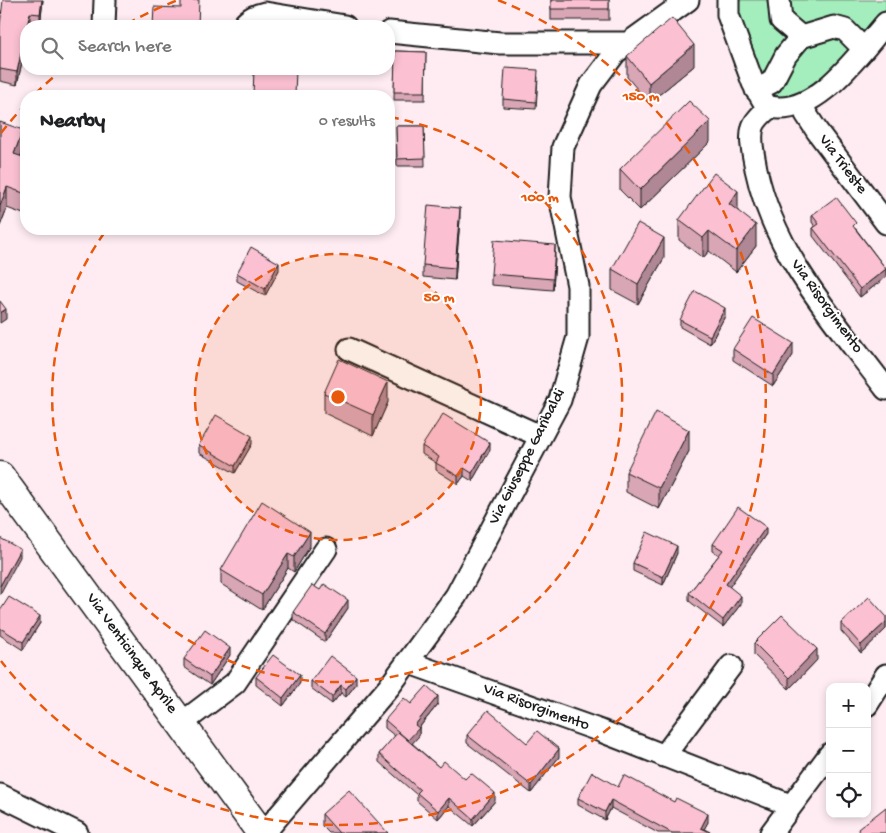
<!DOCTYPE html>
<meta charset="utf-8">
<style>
body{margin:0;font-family:"Gochi Hand",sans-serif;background:#f2f2f2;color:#202124}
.controls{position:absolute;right:15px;bottom:15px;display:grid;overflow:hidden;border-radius:10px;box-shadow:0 2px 8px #0003}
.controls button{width:45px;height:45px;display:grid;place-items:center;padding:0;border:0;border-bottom:1px solid #e0e0e0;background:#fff;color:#202124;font:25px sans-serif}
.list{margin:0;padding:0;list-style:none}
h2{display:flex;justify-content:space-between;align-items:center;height:65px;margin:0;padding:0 20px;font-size:21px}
h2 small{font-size:16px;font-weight:400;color:#757577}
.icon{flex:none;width:28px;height:28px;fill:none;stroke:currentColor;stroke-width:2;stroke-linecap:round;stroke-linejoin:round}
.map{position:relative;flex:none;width:886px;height:833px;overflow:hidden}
.search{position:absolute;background:#fff;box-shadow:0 2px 8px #0003;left:20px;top:20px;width:375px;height:55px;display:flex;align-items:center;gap:12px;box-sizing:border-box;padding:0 18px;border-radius:20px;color:#757577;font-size:19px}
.panel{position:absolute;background:#fff;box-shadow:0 2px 8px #0003;left:20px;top:90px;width:375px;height:145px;border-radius:20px}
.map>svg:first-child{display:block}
.green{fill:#a4eebd;stroke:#60856c}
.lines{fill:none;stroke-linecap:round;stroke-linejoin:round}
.street-casing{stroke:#1c1c1c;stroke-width:25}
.secondary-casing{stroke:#1c1c1c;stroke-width:31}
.street{stroke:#fff;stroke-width:21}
.secondary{stroke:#fff;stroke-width:28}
.wall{fill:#d8a6b5;stroke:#1c1c1c}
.shaded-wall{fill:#b08794;stroke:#1c1c1c}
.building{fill:#fbc1d3;stroke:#1c1c1c}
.ring{fill:none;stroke:#e8590c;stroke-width:2.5;stroke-dasharray:9 6}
.labels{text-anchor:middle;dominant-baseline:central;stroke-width:4;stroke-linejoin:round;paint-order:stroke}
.street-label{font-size:16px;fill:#1c1c1c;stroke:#fff}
.centre{fill:#e8590c;stroke:#fff;stroke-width:2.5}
.ring-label{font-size:15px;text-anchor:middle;font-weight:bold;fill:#e8590c;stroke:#fff;stroke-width:4;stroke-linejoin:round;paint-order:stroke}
</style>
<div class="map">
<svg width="886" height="833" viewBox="0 0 886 833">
<rect width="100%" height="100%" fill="#feecf2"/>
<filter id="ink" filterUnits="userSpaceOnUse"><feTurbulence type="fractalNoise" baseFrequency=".02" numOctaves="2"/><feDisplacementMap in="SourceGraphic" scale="10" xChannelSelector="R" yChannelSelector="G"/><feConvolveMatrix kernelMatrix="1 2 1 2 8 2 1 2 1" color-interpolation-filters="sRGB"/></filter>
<g filter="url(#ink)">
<polygon class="green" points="740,0 886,0 886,10 812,90 784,98 766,91 738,13"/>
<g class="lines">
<g class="street-casing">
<g id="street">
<polyline points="728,0 728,15 753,83 764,102"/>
<polyline points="779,0 781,20 801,37"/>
<polyline points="104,26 105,0"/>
<path d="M243,26C248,18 256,15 265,13L345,26"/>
<polyline points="389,32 500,43 628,43"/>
<polyline points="756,90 772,82 786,55 801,37 834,27 845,30 863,48"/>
<polyline points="803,104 806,114 817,131 886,223"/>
<path d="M770,107C764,112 755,120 753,127C749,140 754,156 756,169C774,255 835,321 886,389"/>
<path d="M770,107C816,117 858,55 886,23"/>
<polyline points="349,349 540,436"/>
<polyline points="407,662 601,731 790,805"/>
<polyline points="867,705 886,675"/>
<polyline points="182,723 235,683 326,549"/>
<polyline points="664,756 731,666"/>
<polyline points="0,795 77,833"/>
<polyline points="264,833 389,687 456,596 560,400 578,337 578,286 560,197 563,147 591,85 616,52 688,0"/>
<polyline points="771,833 830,754"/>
</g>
</g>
<g class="secondary-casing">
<polyline id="secondary" points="0,476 261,833"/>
</g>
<use href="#street" class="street"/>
<use href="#secondary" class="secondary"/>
</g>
<g class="wall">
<polygon points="43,0 40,26 30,25 17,85 0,81 0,26"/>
<rect x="551" y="0" width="58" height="20"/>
<polygon points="395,51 426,52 425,100 394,100"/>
<polygon points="627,56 694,66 649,103 627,77"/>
<polygon points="538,77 536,109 503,107 503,99"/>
<polygon points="0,122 23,150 21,157 26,158 26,215 7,208 0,226"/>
<polygon points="396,126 424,126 425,166 397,166"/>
<polygon points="710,142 640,210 620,190 620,169"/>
<polygon points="738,212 756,246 736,272 709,251 703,258 679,240 679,220"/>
<polygon points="812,215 856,229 886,269 886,277 860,297 813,236 813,228 815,227 812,222"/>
<polygon points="460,219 455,280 423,277 423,265"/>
<polygon points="555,257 553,290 491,285 491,274"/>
<polygon points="664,258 638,304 612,290 612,269"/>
<polygon points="279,270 265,296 237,281 237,273"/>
<polygon points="725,316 710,344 680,327 680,320"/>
<polygon points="733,349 793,355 773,386 733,360"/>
<polygon points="324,393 388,402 373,436 324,413"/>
<polygon points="252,444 235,473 199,453 199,445"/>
<polygon points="422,446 490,450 472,481 464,476 458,484 436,470 436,463 422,454"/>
<polygon points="689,451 659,509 626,492 626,472"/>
<polygon points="766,534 729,587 741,604 723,627 689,601 689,593 719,555 713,551 713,544"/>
<polygon points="310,546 294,572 288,568 262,610 221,584 221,570"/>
<polygon points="677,553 663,585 633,571 633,563"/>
<polygon points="348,608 325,642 293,620 293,612"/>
<polygon points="0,611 40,623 23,650 0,635"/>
<polygon points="886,616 886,629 861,653 841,631 841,623"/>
<polygon points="754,643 817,660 789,689 754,655"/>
<polygon points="230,655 210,685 184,667 184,659"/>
<polygon points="256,677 300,683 283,706 256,685"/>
<polygon points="311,681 356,684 346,697 341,693 332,704 311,688"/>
<polygon points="438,704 419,728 419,736 412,743 439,767 465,779 495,801 473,826 449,806 438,819 417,801 417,795 379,762 379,754 395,736 385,728 385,720"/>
<polygon points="467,735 527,743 559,757 531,793 467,743"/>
<polygon points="618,787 708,822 704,829 712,833 658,833 611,808 605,820 578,805 578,798"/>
<polygon points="322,814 388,833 329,833 322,826"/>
</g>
<g class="shaded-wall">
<polygon points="42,0 43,0 40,26 40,14"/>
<polygon points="30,13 30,26 27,26"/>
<polygon points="26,30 26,43 17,85 17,72"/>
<polygon points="694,45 694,66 649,103 649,83"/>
<polygon points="710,121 710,142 640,210 640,190"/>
<polygon points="23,130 23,150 14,175 14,154"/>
<polygon points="7,187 7,208 0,226 0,206"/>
<polygon points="738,191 738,212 729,204"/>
<polygon points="460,208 460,219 455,280 455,268"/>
<polygon points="756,225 756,246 736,272 736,251"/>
<polygon points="709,231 709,251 703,258 703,238"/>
<polygon points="664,238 664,258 638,304 638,284"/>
<polygon points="555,245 555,257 553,290 553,279"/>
<polygon points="279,263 279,270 265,296 265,289"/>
<polygon points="886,269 886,277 860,297 860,289"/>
<polygon points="725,308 725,316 710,344 710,336"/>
<polygon points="6,309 6,319 0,323 0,313"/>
<polygon points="793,343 793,355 773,386 773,375"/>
<polygon points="388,382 388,402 373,436 373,415"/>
<polygon points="689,430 689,451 659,509 659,488"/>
<polygon points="252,436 252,444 235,473 235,466"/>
<polygon points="490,443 490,450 472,481 472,473"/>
<polygon points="464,468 464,476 458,484 458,476"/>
<polygon points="766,527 766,534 726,592 726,584"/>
<polygon points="310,532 310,546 294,572 294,557"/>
<polygon points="677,546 677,553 663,585 663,577"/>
<polygon points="20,549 20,557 0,594 0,586"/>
<polygon points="288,554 288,568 262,610 262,595"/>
<polygon points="741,596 741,604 723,627 723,620"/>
<polygon points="348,600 348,608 325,642 325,634"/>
<polygon points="40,616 40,623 23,650 23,642"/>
<polygon points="886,622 886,629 861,653 861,645"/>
<polygon points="230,648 230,655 210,685 210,677"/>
<polygon points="817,649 817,660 789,689 789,678"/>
<polygon points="300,675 300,683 283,706 283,698"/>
<polygon points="356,676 356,684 346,697 346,689"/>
<polygon points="341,685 341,693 332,704 332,697"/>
<polygon points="438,696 438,704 417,730 419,728 419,736 408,748 408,740 415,725"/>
<polygon points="559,749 559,757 531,793 531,785"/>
<polygon points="495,793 495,801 473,826 473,819"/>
<polygon points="449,798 449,806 438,819 438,811"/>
<polygon points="611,800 611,808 605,820 605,812"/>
<polygon points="708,814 708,822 702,833 701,828"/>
</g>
<g class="building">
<polygon points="3,0 42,0 40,14 30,13 27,26 26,26 26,30 17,72 0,69 0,26"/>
<polygon points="181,0 199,0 198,26 153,26 154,7 181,8"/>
<rect x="551" y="0" width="58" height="9"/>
<polygon points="672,18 694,45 649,83 627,56"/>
<polygon points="395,51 426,52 425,92 394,92"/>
<polygon points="505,68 538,70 536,102 503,99"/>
<polygon points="254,69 296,69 295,96 253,96"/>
<polygon points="689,101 710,121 640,190 620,169"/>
<polygon points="0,122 23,130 14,154 26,158 26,194 7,187 0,206"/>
<polygon points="396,126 424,126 425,158 397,159"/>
<polygon points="714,173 738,191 729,204 756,225 736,251 709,231 703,238 679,220"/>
<polygon points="836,197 856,223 853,226 886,269 860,289 813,228 819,224 812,215"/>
<polygon points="428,205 460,208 455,268 423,265"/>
<polygon points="638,223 664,238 638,284 612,269"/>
<polygon points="494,240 555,245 553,279 491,274"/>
<polygon points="251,247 279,263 265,289 237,273"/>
<polygon points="695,291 725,308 710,336 680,320"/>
<polygon points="0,301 6,309 0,313"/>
<polygon points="753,318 793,343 773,375 733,349"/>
<polygon points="339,359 388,382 373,415 324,393"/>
<polygon points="656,412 689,430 659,488 626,472"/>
<polygon points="443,414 490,443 472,473 464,468 458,476 436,463 439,457 422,446"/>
<polygon points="216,415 252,436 235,466 199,445"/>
<polygon points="262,501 310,532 294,557 288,554 262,595 221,570"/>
<polygon points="738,507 766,527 726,584 741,596 723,620 689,593 723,550 713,544"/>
<polygon points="647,532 677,546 663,577 633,563"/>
<polygon points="0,538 20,549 0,586"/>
<polygon points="324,584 348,600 325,634 293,612 312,585 320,590"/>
<polygon points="9,597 40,616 23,642 0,628 0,611"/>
<polygon points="869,597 886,616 886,622 861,645 841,623"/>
<polygon points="782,615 817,649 789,678 754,643"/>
<polygon points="205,630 230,648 210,677 184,659"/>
<polygon points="273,655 300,675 283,698 256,677"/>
<polygon points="330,656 356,676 346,689 341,685 332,697 311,681"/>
<polygon points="427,686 438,696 415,725 419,728 408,740 385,720 404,698 411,704"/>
<polygon points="488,710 527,743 537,731 559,749 531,785 467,735"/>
<polygon points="398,732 439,767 444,761 465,779 471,773 495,793 473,819 449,798 438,811 417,793 420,790 379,754"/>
<polygon points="592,772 618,787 624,775 674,802 676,798 708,814 701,828 712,833 672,833 611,800 605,812 578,798"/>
<polygon points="349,790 388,833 339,833 322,814"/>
<polygon points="886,807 886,833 861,833 858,829"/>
</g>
</g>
<circle cx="338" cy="397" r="143" fill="#e8590c" fill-opacity=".12"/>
<g class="ring">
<circle cx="338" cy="397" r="143"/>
<path d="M390 117A285 285 0 1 1 107 229"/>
<path d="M1 133A428 428 0 0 1 25 105M35 94A428 428 0 0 1 63 69M127 24A428 428 0 0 1 178 0M498 0A428 428 0 1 1 1 661"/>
</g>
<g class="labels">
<g class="street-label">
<text transform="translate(842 165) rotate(53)">Via Trieste</text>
<text transform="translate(826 307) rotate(54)">Via Risorgimento</text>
<text transform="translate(528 457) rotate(-63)">Via Giuseppe Garibaldi</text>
<text transform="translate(131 654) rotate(54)">Via Venticinque Aprile</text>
<text transform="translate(536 708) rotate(20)">Via Risorgimento</text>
</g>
</g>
<circle cx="338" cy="397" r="8" class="centre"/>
<g class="ring-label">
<text x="641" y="100">150 m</text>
<text x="540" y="201">100 m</text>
<text x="439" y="301">50 m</text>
</g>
</svg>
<div class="controls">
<button>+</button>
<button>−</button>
<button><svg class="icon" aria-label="locate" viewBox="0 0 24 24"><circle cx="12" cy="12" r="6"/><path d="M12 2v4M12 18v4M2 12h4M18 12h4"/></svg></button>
</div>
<div class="search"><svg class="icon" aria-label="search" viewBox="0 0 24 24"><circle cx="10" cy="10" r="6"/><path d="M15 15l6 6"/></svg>Search here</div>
<section class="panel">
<h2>Nearby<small>0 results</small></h2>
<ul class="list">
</ul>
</section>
</div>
